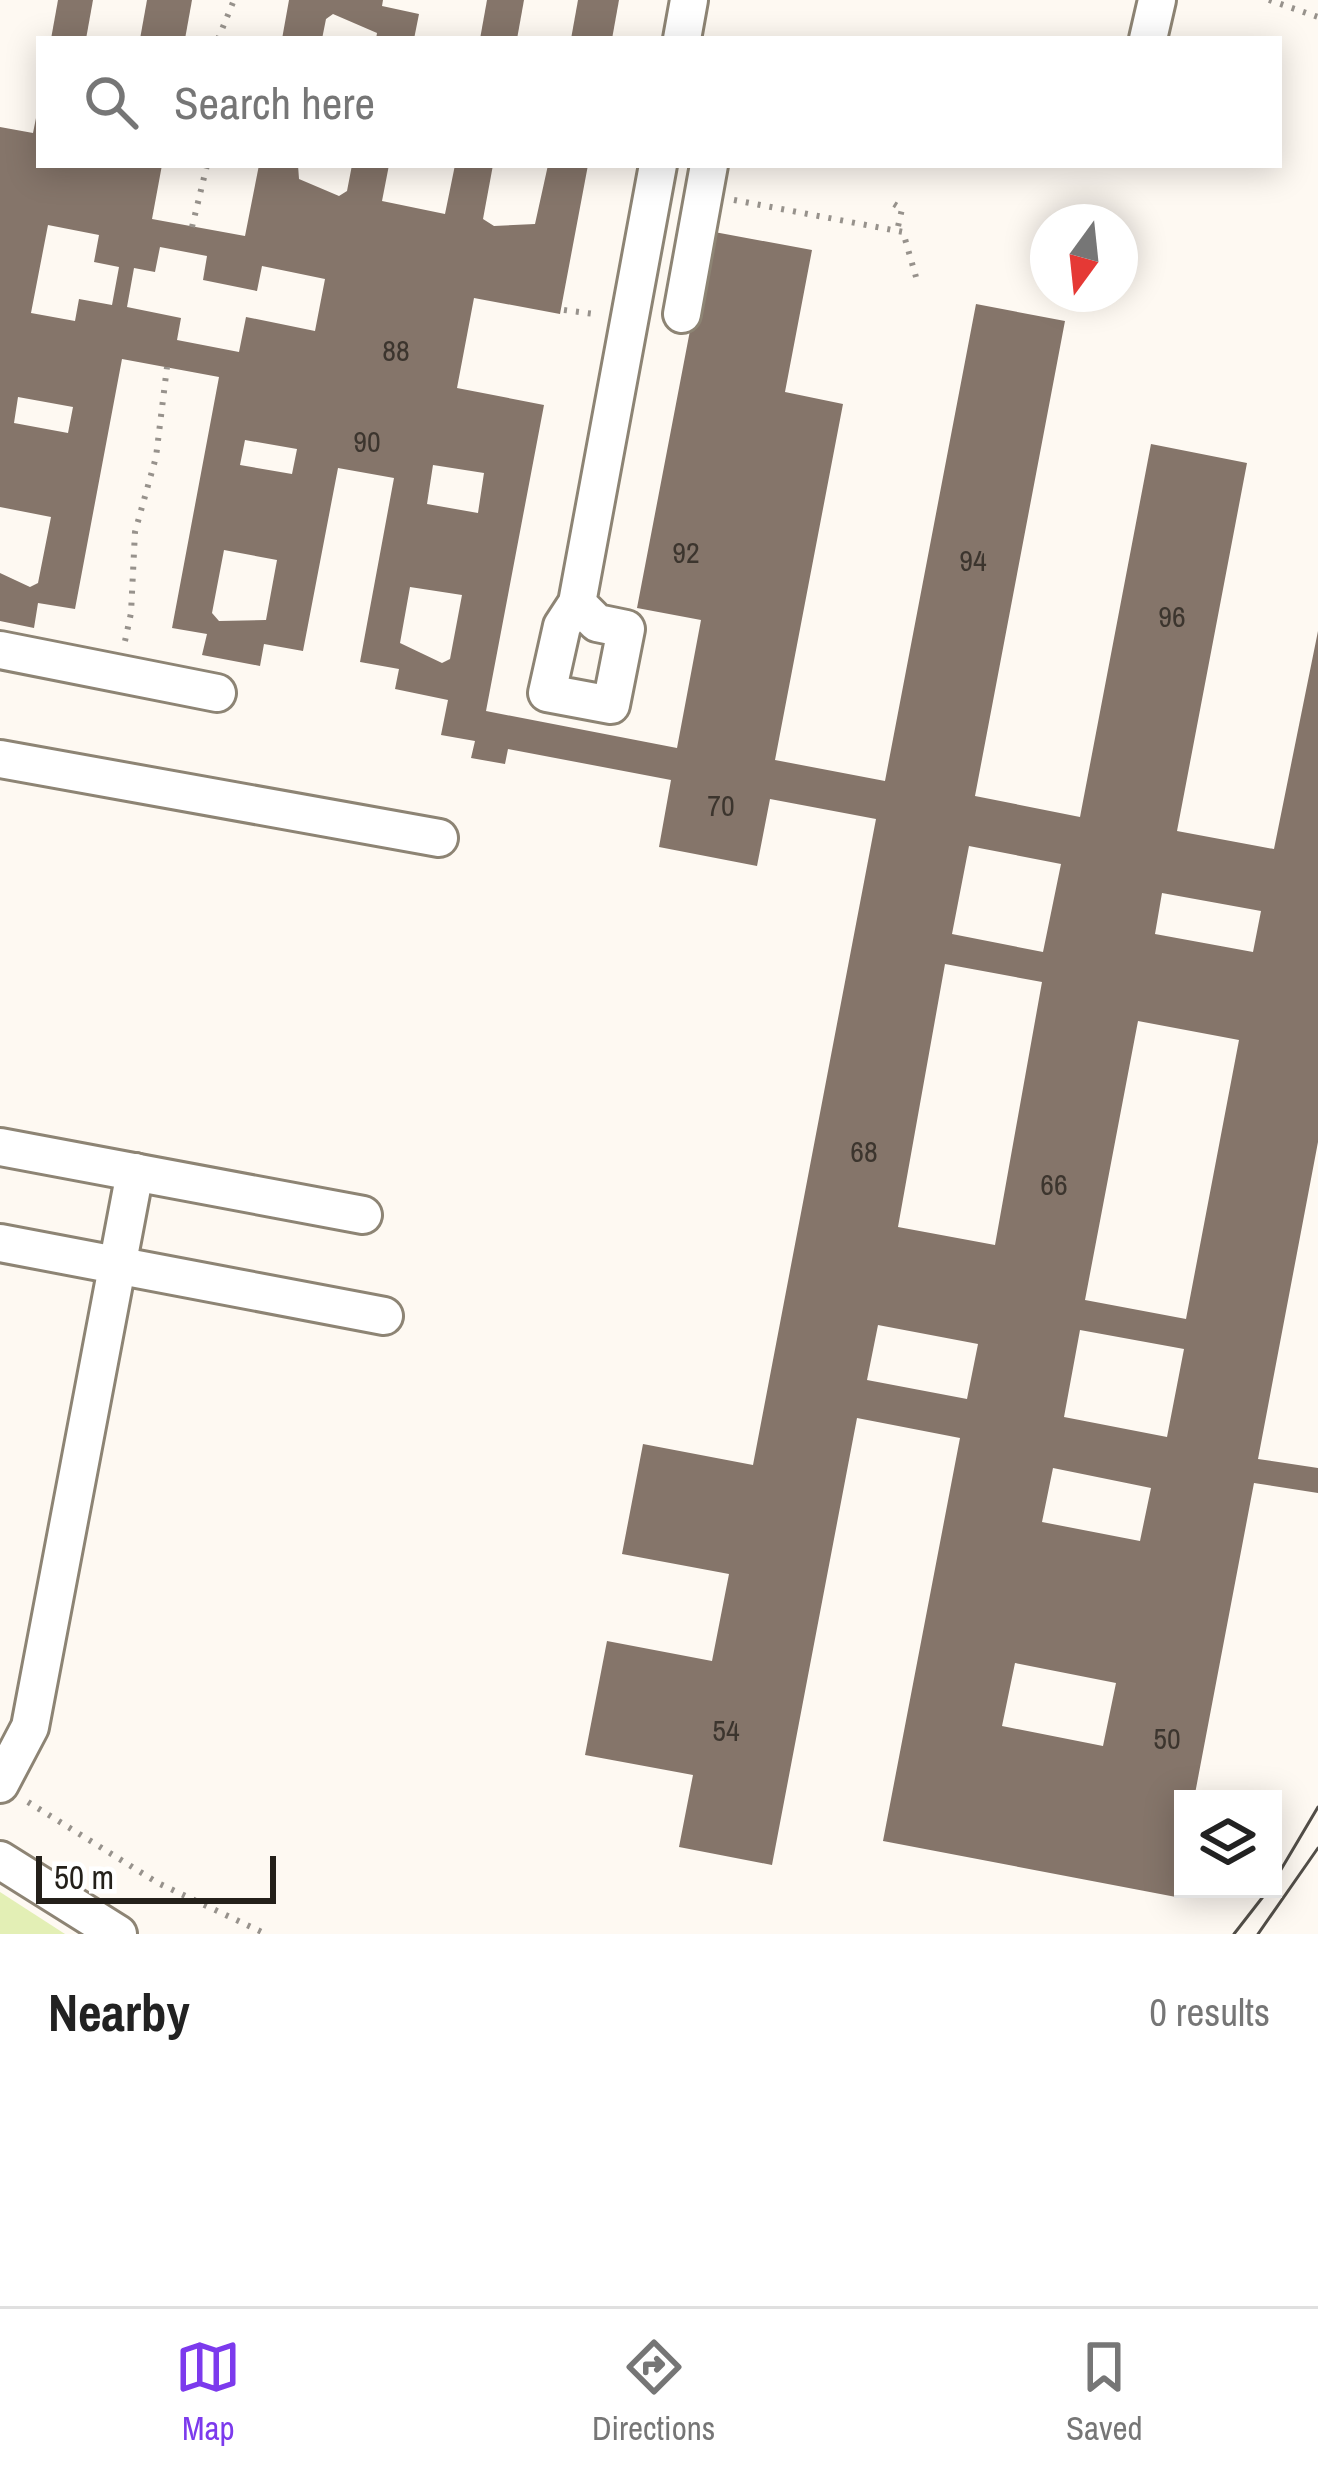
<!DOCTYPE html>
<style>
body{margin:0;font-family:"Archivo Narrow",sans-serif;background:#f6f6f6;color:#222}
.controls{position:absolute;right:36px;bottom:36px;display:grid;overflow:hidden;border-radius:0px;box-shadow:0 6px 30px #0003}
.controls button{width:108px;height:108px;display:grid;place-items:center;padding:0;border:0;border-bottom:3px solid #e0e0e0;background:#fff;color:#222;font:60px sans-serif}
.compass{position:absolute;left:1030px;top:204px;width:108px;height:108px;border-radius:50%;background:#fff;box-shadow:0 6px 30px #0003;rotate:195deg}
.scale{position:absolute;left:36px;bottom:30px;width:240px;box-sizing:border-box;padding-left:12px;border:6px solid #24201a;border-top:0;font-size:33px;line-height:42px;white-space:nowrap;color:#24201a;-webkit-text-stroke:9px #fff;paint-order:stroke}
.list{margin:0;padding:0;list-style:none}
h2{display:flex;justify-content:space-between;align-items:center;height:156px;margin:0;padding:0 48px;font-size:51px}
h2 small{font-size:39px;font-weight:400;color:#767676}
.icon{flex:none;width:66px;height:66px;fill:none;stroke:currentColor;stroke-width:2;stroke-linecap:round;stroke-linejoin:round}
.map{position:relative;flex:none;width:1318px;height:1934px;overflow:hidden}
.search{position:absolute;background:#fff;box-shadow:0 6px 30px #0003;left:36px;right:36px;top:36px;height:132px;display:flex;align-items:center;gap:30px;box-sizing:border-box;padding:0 42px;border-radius:0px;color:#767676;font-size:45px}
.sheet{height:372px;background:#fff}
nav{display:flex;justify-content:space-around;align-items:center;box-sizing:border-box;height:168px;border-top:3px solid #e0e0e0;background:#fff;font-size:33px;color:#767676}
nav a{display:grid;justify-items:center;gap:6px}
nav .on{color:#7c3aed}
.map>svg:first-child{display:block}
.green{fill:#e3efb5}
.building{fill:#85756a;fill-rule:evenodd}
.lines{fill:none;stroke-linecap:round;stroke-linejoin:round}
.minor-casing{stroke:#8d8474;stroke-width:42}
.path{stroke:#97928c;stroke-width:6;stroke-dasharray:3 9;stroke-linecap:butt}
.minor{stroke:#fff;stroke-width:36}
.tram{stroke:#524e48;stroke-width:3}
.labels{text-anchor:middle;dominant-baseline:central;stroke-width:9;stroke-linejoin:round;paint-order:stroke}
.number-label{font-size:30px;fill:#3c352e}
</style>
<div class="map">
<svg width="1318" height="1934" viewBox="0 0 1318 1934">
<rect width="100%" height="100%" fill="#fef9f2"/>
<polygon class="green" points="0,1892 65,1934 0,1934"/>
<g class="building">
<polygon points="58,0 93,0 86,39 51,39"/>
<polygon points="147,0 192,0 185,39 140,39"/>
<polygon points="289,0 383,0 382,6 419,14 414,39 376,39 377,33 333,14 326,19 322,39 282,39"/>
<polygon points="487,0 524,0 517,39 480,39"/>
<polygon points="578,0 619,0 612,39 571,39"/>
<path d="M37,113L39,165H162L152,219L245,236L259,165H298L299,179L339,196L347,191L352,165H389L382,201L445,214L455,165H493L483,219L494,226L535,224L548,165H588L560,314L474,298L457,388L544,405L486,711L677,748L701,620L637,608L709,231L812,250L785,392L843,404L775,760L885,781L976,304L1065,321L975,796L1080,817L1151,444L1247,463L1177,831L1274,849L1318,631V1142L1258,1459L1318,1468V1493L1254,1483L1194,1799H1183V1858L1176,1897L883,1841L960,1438L857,1418L772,1865L679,1847L693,1775L585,1755L607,1641L712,1661L729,1574L622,1554L643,1444L753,1465L876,819L770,799L757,866L659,847L671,780L508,749L505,764L471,758L475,741L441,735L448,700L395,689L399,669L360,662L394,478L338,468L303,651L264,644L260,666L202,655L207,634L172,628L219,377L122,359L75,609L38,603L34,628L0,621V573L30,587L38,583L51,517L0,507V127L33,133ZM48,225L99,235L94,262L119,267L112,305L79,299L75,321L31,313ZM160,247L207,256L203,280L257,291L262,266L325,279L315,331L246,317L239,352L177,340L181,318L127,307L134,268L155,272ZM18,397L73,407L68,433L14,423ZM245,440L297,449L292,474L240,465ZM433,465L484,473L478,513L427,504ZM224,550L277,560L266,620L219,621L212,613ZM410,587L462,595L450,659L442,663L400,643ZM969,846L1061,864L1043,952L952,934ZM1162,893L1261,911L1253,952L1155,934ZM945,964L1042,982L995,1245L898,1227ZM1138,1021L1239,1040L1186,1319L1085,1300ZM878,1325L978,1344L967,1399L867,1380ZM1080,1330L1184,1349L1167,1437L1064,1417ZM1053,1468L1151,1488L1140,1541L1042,1522ZM1015,1663L1116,1683L1103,1746L1002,1726Z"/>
</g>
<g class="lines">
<g class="minor-casing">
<g id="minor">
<polyline points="682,39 689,0"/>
<polyline points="1148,39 1157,0"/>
<polyline points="682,314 709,165"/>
<polyline points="577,603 597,623 626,629 611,705 547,693 562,626 577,603 658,165"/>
<polyline points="0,650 217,693"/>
<polyline points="0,759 439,838"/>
<polyline points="0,1147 363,1215"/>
<polyline points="0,1243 384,1316"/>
<polyline points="0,1784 30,1727 135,1172"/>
<polyline points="0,1860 118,1934"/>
</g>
</g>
<g class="path">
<polyline points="1269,0 1318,17"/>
<polyline points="218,39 234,0"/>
<polyline points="734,200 903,232 916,277"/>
<polyline points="894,204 902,209 897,231"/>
<polyline points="192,227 207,165"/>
<polyline points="564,310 594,314 595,310"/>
<polyline points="125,641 131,613 135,532 156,457 167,367"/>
<polyline points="28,1802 158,1883 266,1934"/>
</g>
<use href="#minor" class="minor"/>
<g class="tram">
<polyline points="1273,1883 1318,1807"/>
<polyline points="1234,1934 1269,1889"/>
<polyline points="1258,1934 1318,1848"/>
</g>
</g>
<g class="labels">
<g class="number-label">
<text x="396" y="350">88</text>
<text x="367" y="441">90</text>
<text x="686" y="552">92</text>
<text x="973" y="560">94</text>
<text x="1172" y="616">96</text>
<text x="721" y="805">70</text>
<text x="864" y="1151">68</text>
<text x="1054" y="1184">66</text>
<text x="726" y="1730">54</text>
<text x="1167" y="1738">50</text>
</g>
</g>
</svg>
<div class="controls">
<button><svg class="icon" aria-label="layers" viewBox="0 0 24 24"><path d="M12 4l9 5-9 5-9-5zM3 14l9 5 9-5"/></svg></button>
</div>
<svg class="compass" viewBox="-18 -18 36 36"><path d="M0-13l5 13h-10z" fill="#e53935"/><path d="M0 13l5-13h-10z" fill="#767676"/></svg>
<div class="scale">50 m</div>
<div class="search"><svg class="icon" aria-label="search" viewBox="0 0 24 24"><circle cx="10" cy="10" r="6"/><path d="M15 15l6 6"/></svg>Search here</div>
</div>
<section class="sheet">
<h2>Nearby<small>0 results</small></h2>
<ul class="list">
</ul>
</section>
<nav>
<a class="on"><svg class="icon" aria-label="map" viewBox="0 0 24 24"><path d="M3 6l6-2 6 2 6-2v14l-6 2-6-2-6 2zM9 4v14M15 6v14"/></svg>Map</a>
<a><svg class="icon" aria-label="directions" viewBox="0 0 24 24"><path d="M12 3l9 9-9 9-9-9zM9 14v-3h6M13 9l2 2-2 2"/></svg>Directions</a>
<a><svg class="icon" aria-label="saved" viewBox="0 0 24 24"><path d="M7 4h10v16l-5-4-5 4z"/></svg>Saved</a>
</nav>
